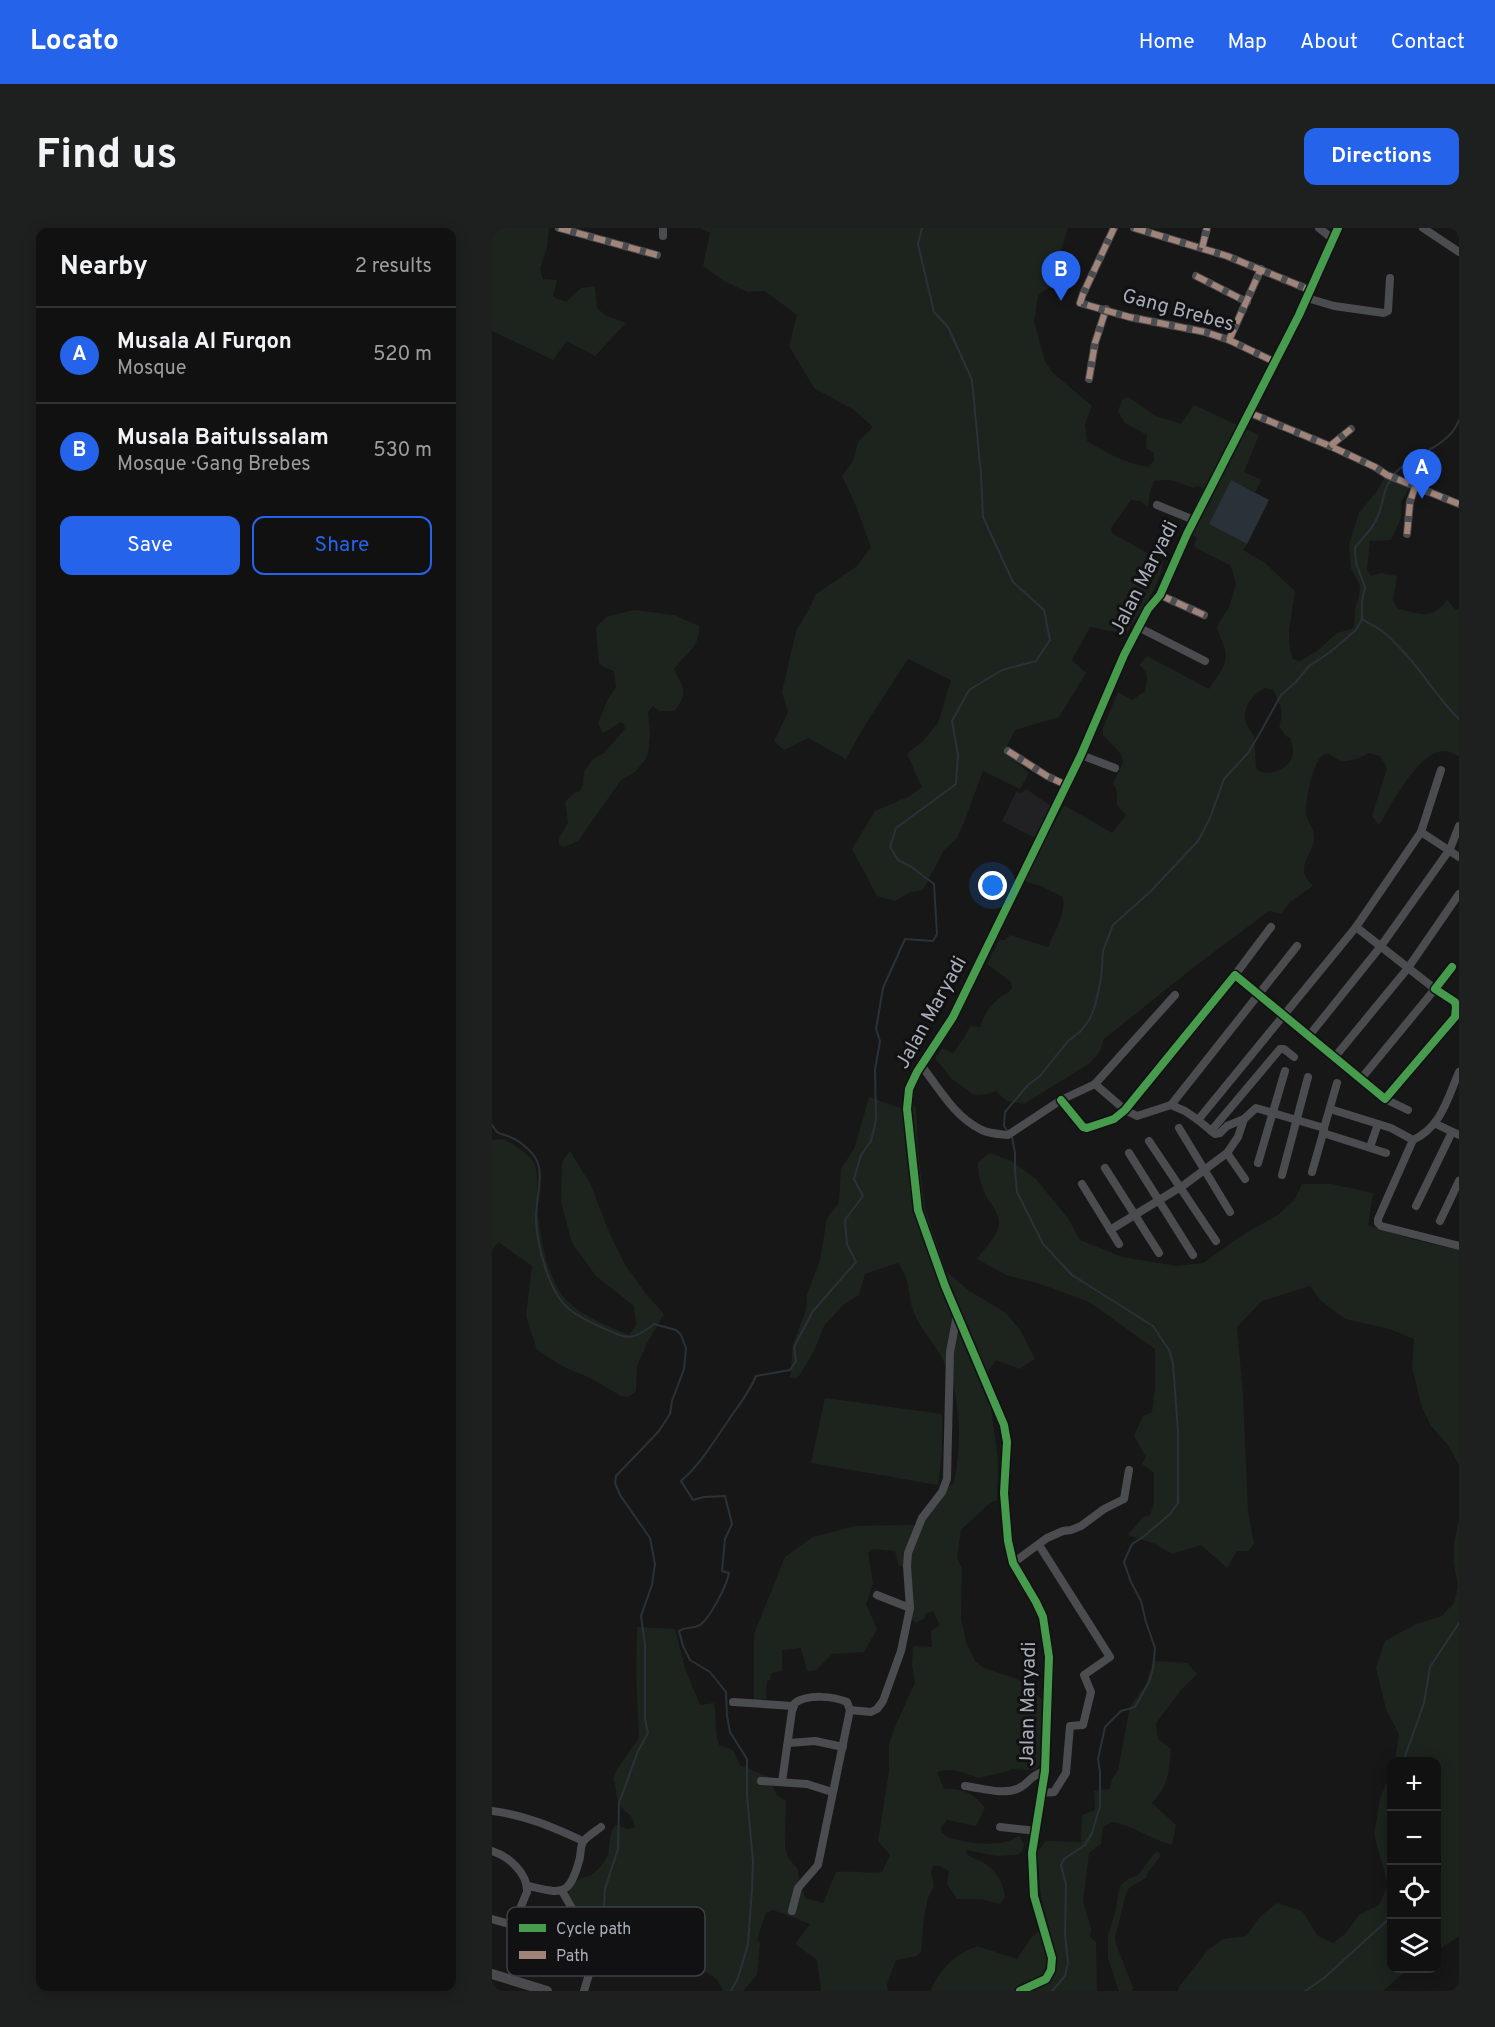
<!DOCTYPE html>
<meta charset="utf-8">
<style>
body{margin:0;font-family:Overpass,sans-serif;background:#1e1f1f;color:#f1f3f6}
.controls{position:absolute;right:18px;bottom:18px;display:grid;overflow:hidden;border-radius:12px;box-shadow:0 3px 15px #0003}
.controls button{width:54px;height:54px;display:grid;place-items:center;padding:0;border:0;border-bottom:2px solid #303131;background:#111;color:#f1f3f6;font:30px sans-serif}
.you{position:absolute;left:501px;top:658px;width:21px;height:21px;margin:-15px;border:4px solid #fff;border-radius:50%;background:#1a73e8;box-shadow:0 0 0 9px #1a73e833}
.badge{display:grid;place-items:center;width:39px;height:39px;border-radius:50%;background:#2563eb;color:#fff;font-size:20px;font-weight:700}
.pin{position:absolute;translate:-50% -50px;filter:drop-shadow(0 2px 3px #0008)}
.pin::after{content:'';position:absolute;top:32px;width:21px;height:18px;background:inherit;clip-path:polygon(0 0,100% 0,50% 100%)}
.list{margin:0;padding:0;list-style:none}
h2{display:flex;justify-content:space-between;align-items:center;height:78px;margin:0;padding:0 24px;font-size:26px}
h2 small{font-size:20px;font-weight:400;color:#9c9d9f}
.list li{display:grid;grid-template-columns:39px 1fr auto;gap:18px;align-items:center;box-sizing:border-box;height:96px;padding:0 24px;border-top:2px solid #303131}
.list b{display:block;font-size:22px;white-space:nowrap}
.list p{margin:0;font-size:20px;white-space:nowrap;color:#9c9d9f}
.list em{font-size:20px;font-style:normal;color:#9c9d9f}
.actions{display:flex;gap:12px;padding:18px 24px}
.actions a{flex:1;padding:14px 0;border:2px solid #2563eb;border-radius:12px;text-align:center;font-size:21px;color:#2563eb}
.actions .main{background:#2563eb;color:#fff}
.icon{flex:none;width:33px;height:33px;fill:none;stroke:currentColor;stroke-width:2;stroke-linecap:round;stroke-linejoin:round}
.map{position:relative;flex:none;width:967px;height:1763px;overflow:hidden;border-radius:12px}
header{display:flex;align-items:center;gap:36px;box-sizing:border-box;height:84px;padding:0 30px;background:#2563eb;color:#fff}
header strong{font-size:28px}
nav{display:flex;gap:33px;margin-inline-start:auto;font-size:21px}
.intro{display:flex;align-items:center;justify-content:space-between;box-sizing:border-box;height:144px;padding:0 36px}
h1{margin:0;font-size:42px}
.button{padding:15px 27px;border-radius:12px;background:#2563eb;color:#fff;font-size:21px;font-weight:700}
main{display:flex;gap:36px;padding:0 36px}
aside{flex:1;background:#111;border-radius:12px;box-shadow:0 3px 15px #0003}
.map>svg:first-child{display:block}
.built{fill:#212123}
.green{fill:#1d241e;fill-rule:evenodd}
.water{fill:#2a3239}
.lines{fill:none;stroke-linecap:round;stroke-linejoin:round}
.stream{stroke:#2a3239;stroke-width:2}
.street{stroke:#4b4c50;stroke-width:8}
.secondary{stroke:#4a4a4e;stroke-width:10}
.quiet{stroke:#a18479;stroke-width:6;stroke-dasharray:12 6;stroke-linecap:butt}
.cycleway-casing{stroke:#111113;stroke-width:11}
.cycleway{stroke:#469c4c;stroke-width:8}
.labels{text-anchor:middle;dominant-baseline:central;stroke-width:6;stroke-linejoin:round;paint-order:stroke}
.street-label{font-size:20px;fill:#a8adb8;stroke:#111113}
.key{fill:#111113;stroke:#3e4045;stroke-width:1.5}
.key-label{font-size:16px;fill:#a8adb8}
</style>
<header>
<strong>Locato</strong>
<nav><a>Home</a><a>Map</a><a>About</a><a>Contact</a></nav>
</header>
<div class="intro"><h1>Find us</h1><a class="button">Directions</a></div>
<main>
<aside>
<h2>Nearby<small>2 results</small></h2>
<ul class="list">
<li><span class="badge">A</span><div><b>Musala Al Furqon</b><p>Mosque</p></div><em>520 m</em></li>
<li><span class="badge">B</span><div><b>Musala Baitulssalam</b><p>Mosque · Gang Brebes</p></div><em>530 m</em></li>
</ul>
<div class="actions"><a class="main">Save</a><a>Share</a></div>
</aside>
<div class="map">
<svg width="967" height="1763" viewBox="0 0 967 1763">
<rect width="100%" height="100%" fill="#171717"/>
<polygon class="built" points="534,561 561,579 545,611 510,593 524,564 529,565"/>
<g class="green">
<polygon points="0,0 57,0 55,20 48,41 51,51 65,52 61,69 74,74 89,60 103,58 105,80 113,87 134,95 103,128 75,113 61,132 0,103"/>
<path d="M209,0H576L558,59L546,67L542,94L553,133L560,144L600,178L593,196L595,213C614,225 634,235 656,239L662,233V225L654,220L655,207L633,195L626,183L630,172L636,169L664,188L689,196L702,177L767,207L752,244L770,252L763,264L739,253L717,296L755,316L751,322L773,335L803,363C801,384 792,411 801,431L808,433L825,423L845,405L859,401L862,398L863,380L867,369L868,357L859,341L857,316L867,285L885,263L896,243L921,254L909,274V290L899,312L878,313L875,342L879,348L889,345L905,348L901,372L906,381C929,385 938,394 955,372L964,382L967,380V528C963,527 958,523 954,523C928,520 899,577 887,597L880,588L895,540L888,528L877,525C869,529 859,534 851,533C842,532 838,522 830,528C821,534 813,574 814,585C815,593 821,599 822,607C824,621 808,634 813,647C814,651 819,655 821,658L798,674L789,686L777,683L702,739L612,811L608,823L598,835L532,876L515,873L504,863L496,866L482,867L460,851L443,830L450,820L461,825L472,810L478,798L488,799C491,789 496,780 504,773C507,768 514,768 520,761L519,754L495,736L507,712H513L518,707L556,719C563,703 574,686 571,669L549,658L531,653L572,577L620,605L634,587L625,577V563L621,555L631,534L629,526L611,507V500L626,464L640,472L653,463C655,452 658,445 647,437L655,428L717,461C725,448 737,436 733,421C731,413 726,407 725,398L737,379L744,356L739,338L704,320L702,317L705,310L692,302L711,260L706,258L701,260C687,254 678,250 662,253L658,263L656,279L648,273L639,272L619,300L620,305L671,334C667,361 648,384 634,406L598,399L580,432L594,445L567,489L523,502L512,524L537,545L528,561L491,543L474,589L465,610L452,622L431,662L419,664L403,673L385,668L360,621L383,583L416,569L430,559L415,526L431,513L446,495L459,452L416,431L370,502L354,531L316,510L292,522L282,513L296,484L290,464L304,403L317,381L324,366L365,338L379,319L362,273L350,248L361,233L366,214L381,199L362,182L322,160L297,118L305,87L273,63L255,64L232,53L211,38L218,5ZM773,460L781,462C788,476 793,483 787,498L794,508L798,510C800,516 802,523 800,529C796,542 773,551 764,540L762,507C745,490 754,470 773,460Z"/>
<path d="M142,382L182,387L207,398C208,421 193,424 182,442C192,460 197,465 182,483H168L161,478L156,484L158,507L156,526L153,532L143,544L129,552L86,613L73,619L67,617V610L76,595L73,574L82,565L88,563L91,557L92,544L100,532L112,525L133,501L132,496L129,494L111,505L106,495L116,471L124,459L122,443L112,439L107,435L104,400L114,389Z"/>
<path d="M377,869L408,880L424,878L426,923L433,981L454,1043L476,1062L514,1085L528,1102L543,1131L527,1141L504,1132L488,1154L499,1180L506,1231L505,1272L498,1275L469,1302L465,1330L470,1341L469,1390L474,1414L483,1433L492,1440L525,1451L540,1461L550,1472L554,1485L549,1537L543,1542L520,1541L513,1544L487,1550C469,1545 465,1539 445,1544L452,1561C471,1560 482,1565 493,1580L484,1598L455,1592L449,1599L450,1605C462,1615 498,1618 513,1614C518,1613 523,1610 527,1608L532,1616L531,1622L526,1627C518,1626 512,1628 505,1628C495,1627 485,1623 474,1622V1625C480,1632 488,1631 495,1637C506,1646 511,1654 513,1669L508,1676L490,1671H465L455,1656L457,1643L448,1638H441L439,1644L442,1658L436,1670L432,1689L429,1724L425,1728L404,1732L395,1756L396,1763H329L325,1732L303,1716L318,1696L281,1682L274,1685L265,1711L268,1715L265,1747L251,1763H231C229,1759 227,1754 224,1751C213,1740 182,1731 169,1741L163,1739L153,1746C144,1745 136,1737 132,1729L144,1708L143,1701L135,1694L125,1699L112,1693L97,1692L92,1697C70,1691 69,1668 85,1653C89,1649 92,1650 97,1648C103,1646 110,1637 114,1631C119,1622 116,1609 121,1600L124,1597L136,1601L143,1599C140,1583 133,1587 127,1575C123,1567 125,1559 121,1551L125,1541L147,1510L144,1448L145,1399L183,1401L193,1440L208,1477L222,1475C225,1490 222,1503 227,1517L241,1522L248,1537L277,1549L285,1568L294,1573L293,1618L296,1630L306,1641V1647L313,1670L331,1675L344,1644C360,1642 374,1646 390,1644L398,1627L386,1613L397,1543V1516L405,1494L423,1455L420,1437L421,1418L440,1419L439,1403L448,1397L441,1383L433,1386V1390L424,1395L419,1391L416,1341L406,1337L403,1323L380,1321L376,1325L381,1355L374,1376L385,1401L372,1424L340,1426L324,1442L315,1443L309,1420L290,1422V1443L279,1445L278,1452L275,1453L274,1471L262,1472V1406L293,1329L321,1309L363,1298L424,1297L443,1268L462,1255C470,1215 470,1166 450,1130C442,1115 429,1102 423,1087C414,1067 421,1056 406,1035L373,1046L367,1067L351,1077L332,1098L322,1123L307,1148L302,1151L298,1149L301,1116L314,1082L315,1067L328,1032L335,990L347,975L349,941L363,919Z"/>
<path d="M12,911C21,917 39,926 43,937C47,949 44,975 46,988C49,1014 55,1045 70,1067C84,1086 116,1098 137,1107L144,1097L142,1078L104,1048L80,1015L69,974L70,934L78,923L99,957L117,1004L132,1035L154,1066L172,1086L155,1115L145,1139L144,1163L136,1169L129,1168L100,1151L70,1138L45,1122L34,1088L40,1038L6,1014L0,1022V912Z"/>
<path d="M498,925L519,933L544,951L575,989L588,1012L630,1029L685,1038L711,1035L752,1006L786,987L803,971L810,956H840L881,965L876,997L923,1012L967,1022V1237L956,1217L939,1198L930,1179L920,1139L922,1111L897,1101L853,1091L828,1072L818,1058L770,1073L745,1099L751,1166L756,1283L762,1316L756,1323H745L735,1340L709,1317L680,1326L663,1316L636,1307L651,1289L658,1287L662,1275V1245L650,1236L654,1229L642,1208L651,1188L660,1184L663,1160V1121L597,1074L545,1055L514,1047L485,1031C491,1022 507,1007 507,995C507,986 500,977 495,970C489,958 486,947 486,934Z"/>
<polygon points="333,1170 450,1186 450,1225 446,1257 319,1235"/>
<polygon points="967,1291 967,1708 945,1723 944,1534 903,1533 907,1506 894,1481 884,1440 893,1413 924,1396 950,1388 962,1375 966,1359 962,1336 962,1315"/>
<path d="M661,1433L695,1435L705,1446L689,1462L664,1495L666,1511L679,1521C676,1546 678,1555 660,1575L684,1597L680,1617C659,1611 642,1598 620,1594L611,1599L609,1616L597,1625L591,1674L599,1700L598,1709L604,1714L605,1763H438C450,1739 461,1728 485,1718L525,1731L539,1710L555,1695L549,1669L545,1624L554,1613L589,1614L590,1587L603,1582L602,1563L618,1561L620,1551L626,1542L638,1479L654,1456Z"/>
<polygon points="899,1547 900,1740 916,1741 891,1763 686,1763 687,1759 715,1723 731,1711 754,1708 769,1688 785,1675 810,1683 826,1708 841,1715 853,1706 867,1687 887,1677 896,1657 882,1606 889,1567"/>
<polygon points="666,1624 668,1626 668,1629 656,1644 654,1650 637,1660 634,1666 623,1710 624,1716 641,1760 640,1763 627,1763 616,1730 616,1708 624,1681 626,1666 629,1657 636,1651 646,1647 662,1626"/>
</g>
<polygon class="water" points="739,252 777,272 755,316 717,296"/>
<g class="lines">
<g class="stream">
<path d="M870,391V373L873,359L864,335L863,320C869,311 878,304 883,294C893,277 889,260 904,244C923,225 957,219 967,192"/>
<path d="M870,391C877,396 884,398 890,403C897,408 904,416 910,422C931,444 945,470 967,491"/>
<path d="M0,897C0,897 5,904 5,904C9,907 15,907 18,909C27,912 41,924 45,933C52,948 43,977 44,992C45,1017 57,1065 77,1081C86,1089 98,1094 109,1099C135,1111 140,1114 162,1096L184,1102L189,1107L194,1120L192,1141L180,1173L178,1186L167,1203L124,1248L123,1255L128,1267L158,1310L163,1336L160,1357L149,1388L153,1416V1491L156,1505L146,1523L127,1575L126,1621L113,1661L110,1711"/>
<polyline points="516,904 512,898 513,884 536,857 548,848 576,813 588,804 598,791 603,778 609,751 611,723 621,697 659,663 706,613 718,590 732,551 756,525 768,505 789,467 804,454 817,438 837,425 864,402 870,391"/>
<polyline points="520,909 523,925 523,942 525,964 551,1016 580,1047 661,1098 677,1122 681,1135 686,1204 686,1275 678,1286 651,1309 640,1316 632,1334 639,1354 649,1373 654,1394 663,1420 661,1441 657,1454 643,1479 629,1483 613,1499 606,1531 608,1544 608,1578 600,1605 593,1617 572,1631 569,1637 574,1657 573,1707 576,1735 573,1748 560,1763"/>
<polyline points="911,1534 932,1475 938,1439 967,1395"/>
<path d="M239,1763L246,1750L256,1716L260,1661L261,1633L255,1567V1531L238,1504L235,1488L234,1464L218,1444L198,1432L191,1418L187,1403C194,1398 199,1401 206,1398C217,1393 235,1357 237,1345L230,1343L233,1311L240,1296L233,1268L212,1269L201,1272L189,1253C209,1236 221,1214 236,1193C246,1178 257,1165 264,1148L298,1142L304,1133L302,1119L321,1083L364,1034L355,1016L353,992L371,968L362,951L369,927L379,913L384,892L383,842L388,813L384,801L391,760L413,711L441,713L445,706L442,656L418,638L406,632L398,619L404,600L464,556L466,527L460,493L477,462L510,442L544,433L558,412L552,382L521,354L491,289L489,247L480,152L456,99L442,84L426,16L430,0"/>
<polyline points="813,1763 832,1750 900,1688"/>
</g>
<g class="street">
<polyline points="67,0 165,27"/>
<polyline points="622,0 591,66 588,75 637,89 713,104 737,112 783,134"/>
<polyline points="642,0 735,28 818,62"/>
<polyline points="827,0 841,11"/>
<polyline points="931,0 967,24"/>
<polyline points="171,8 171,0"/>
<polyline points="710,20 715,0"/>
<polyline points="704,48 755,74"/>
<polyline points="815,70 842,78 892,85 896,83 898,50"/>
<polyline points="737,112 769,41"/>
<polyline points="597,151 603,115 614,81"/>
<polyline points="758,185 838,218 883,239 895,247 967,276"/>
<polyline points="838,218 859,201"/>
<polyline points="665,277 702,292"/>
<polyline points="915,306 918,274 923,259"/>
<polyline points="668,367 712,387"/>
<polyline points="646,399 713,433"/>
<polyline points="516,523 555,548 574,557"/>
<polyline points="589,527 623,540"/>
<polyline points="949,542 929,604 967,629"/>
<polyline points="864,699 943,761 868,852"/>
<polyline points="743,747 779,699"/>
<polyline points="816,809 889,718 958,621 967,598"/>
<polyline points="842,830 916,740 967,666"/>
<path d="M429,837C446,859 462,888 488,901C496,906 507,906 516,907L569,872L603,856L683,767"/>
<polyline points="603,856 633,882 645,888 679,877 805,718"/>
<polyline points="893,871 916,882"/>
<polyline points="569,872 591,899 595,900 622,891 633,882 743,747 893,871 963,789 964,779 963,774 943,761 960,739"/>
<polyline points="679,877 693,883 706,892 864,699 929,604"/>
<path d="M838,881L899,900L921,912C950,898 955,871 967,844"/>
<polyline points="706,892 723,906 728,905 735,898 752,891 764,880 832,900 845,855"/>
<polyline points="944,896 967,907"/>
<polyline points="687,900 738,984"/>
<polyline points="719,903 788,821 792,821 802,829"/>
<polyline points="831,905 894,925"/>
<polyline points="921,912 886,991 886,995 889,998 967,1018"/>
<polyline points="657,913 724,1013"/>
<polyline points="878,919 886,896"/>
<polyline points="637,925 701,1027"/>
<polyline points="735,925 753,951"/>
<polyline points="766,935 793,843"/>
<polyline points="613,940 667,1025"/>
<polyline points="820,944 832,902"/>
<polyline points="790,947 816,849"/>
<polyline points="590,956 627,1016"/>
<polyline points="924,978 960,904"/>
<polyline points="948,993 967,953"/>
<polyline points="618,1002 692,957 735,925 746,909 752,891"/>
<polyline points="547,1317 618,1429 592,1447 599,1464 591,1497 578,1498 574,1545 562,1564 550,1565"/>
<polyline points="521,1335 555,1310 571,1303 579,1302 589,1298 612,1281 632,1271 637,1242"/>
<polyline points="385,1367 418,1380"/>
<polyline points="241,1474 301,1478"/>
<polyline points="297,1515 323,1513 351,1519"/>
<polyline points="269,1553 315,1556 340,1564"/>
<path d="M290,1554L300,1483L303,1475C316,1466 341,1468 355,1474L358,1482"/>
<path d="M473,1558C489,1560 511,1567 525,1561C538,1556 536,1548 553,1543"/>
<path d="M0,1583C33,1587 61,1599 91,1613"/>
<polyline points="508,1599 545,1603"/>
<path d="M0,1623C16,1628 36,1645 35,1664L23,1693L17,1696L0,1691"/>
<path d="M36,1658C68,1665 77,1670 87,1633C89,1628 88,1619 91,1614C94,1609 104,1603 109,1599"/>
<polyline points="70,1663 89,1696 106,1707 106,1716 92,1763"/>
<polyline points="300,1683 306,1660 326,1637 358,1482 379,1484 385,1481 391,1473 409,1423 418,1380 415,1338 416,1325 430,1290 450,1264 455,1251 458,1124 465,1087"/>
</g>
<g class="secondary">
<polyline points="0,1746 55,1763"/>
<polyline points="528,1763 554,1751 559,1742 560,1730 542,1668 540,1625 553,1543 557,1429 551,1389 544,1374 521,1335 516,1313 512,1265 515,1214 512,1197 453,1058 426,982 415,881 417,861 425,844 461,789 589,527 632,427 656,381 668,367 695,306 807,87 846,0"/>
</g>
<g class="quiet">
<polyline points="67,0 165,27"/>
<polyline points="622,0 591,66 588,75 637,89 713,104 737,112 783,134"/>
<polyline points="642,0 735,28 818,62"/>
<polyline points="710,20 715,0"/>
<polyline points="704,48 755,74"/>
<polyline points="737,112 769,41"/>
<polyline points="597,151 603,115 614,81"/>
<polyline points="758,185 838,218 883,239 895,247 967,276"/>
<polyline points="838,218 859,201"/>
<polyline points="915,306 918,274 923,259"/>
<polyline points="668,367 712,387"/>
<polyline points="516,523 555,548 574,557"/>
</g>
<g class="cycleway-casing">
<g id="cycleway">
<polyline points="569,872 591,899 595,900 622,891 633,882 743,747 893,871 963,789 964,779 963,774 943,761 960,739"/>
<polyline points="528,1763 554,1751 559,1742 560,1730 542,1668 540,1625 553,1543 557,1429 551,1389 544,1374 521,1335 516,1313 512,1265 515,1214 512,1197 453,1058 426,982 415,881 417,861 425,844 461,789 589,527 632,427 656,381 668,367 695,306 807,87 846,0"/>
</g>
</g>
<use href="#cycleway" class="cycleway"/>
</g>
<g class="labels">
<g class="street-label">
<text transform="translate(686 83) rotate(15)">Gang Brebes</text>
<text transform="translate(653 350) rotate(-63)">Jalan Maryadi</text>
<text transform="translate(440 785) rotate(-61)">Jalan Maryadi</text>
<text transform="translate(537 1476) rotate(-89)">Jalan Maryadi</text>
</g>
</g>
<rect x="15" y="1679" width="198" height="69" rx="9" class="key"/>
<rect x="27" y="1696" width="27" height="8" fill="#469c4c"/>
<rect x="27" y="1723" width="27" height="8" fill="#a18479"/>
<g class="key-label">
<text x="64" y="1706">Cycle path</text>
<text x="64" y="1733">Path</text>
</g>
</svg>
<div class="controls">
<button>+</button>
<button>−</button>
<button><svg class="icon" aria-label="locate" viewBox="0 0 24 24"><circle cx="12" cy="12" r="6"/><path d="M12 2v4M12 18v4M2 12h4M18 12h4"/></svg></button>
<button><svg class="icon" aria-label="layers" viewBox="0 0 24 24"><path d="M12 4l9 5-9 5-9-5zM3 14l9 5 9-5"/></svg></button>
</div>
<div class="you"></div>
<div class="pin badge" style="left:930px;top:271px">A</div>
<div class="pin badge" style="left:569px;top:73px">B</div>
</div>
</main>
